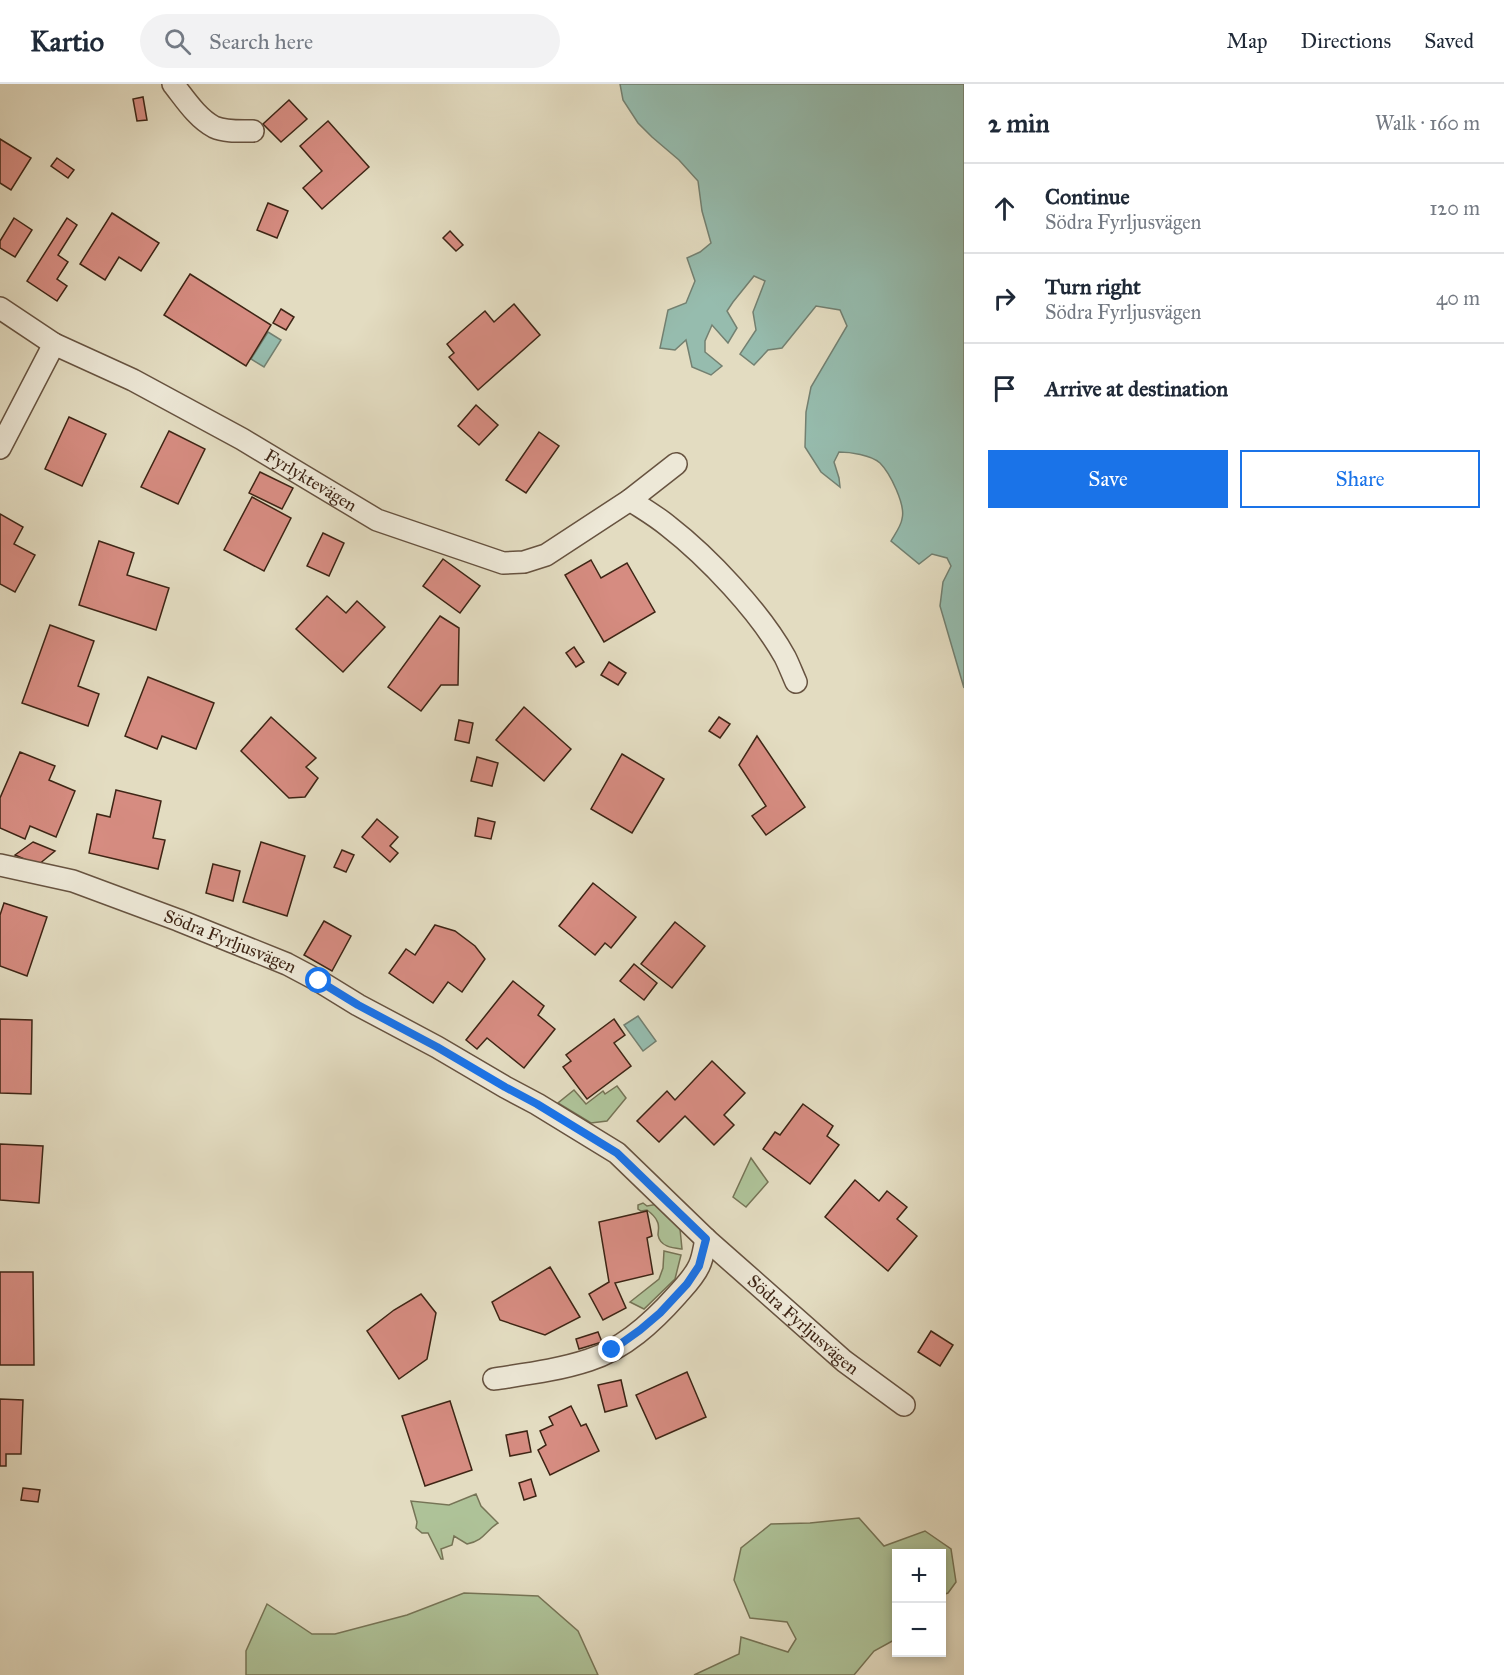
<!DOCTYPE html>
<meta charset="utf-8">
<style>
body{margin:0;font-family:"IM FELL Great Primer",serif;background:#f2f2f3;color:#1f2937}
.controls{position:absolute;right:18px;bottom:18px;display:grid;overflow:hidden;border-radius:0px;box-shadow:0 3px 9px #0003}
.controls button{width:54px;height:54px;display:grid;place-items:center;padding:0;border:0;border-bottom:2px solid #e0e1e3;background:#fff;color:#1f2937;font:30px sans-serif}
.stop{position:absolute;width:18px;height:18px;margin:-14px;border:4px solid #1a73e8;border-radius:50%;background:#fff}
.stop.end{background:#1a73e8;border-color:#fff;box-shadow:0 2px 6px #0008}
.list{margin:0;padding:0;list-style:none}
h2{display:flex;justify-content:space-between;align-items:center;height:78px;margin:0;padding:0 24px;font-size:26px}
h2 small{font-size:20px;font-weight:400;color:#747a83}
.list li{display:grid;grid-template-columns:39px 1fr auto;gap:18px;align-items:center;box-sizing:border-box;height:90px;padding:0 24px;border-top:2px solid #e0e1e3}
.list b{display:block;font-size:22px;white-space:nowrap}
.list p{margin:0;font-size:20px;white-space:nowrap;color:#747a83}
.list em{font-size:20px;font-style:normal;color:#747a83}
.actions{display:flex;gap:12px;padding:18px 24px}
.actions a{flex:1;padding:14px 0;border:2px solid #1a73e8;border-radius:0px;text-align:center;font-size:21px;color:#1a73e8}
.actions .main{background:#1a73e8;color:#fff}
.icon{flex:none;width:33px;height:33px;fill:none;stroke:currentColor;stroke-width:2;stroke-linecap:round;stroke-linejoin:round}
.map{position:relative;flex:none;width:964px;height:1591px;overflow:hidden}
header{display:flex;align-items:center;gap:36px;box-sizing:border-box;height:84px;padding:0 30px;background:#fff;border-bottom:2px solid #e0e1e3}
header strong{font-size:28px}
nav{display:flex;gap:33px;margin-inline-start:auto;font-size:21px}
.search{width:420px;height:54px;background:#f2f2f3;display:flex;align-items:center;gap:15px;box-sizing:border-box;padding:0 21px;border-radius:33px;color:#747a83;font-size:22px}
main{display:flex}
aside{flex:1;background:#fff}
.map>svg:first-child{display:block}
.green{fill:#aec298;stroke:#767456;stroke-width:1.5}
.water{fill:#96bcae;stroke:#738071;stroke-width:1.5}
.building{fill:#d68c81;stroke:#3e2515;stroke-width:1.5}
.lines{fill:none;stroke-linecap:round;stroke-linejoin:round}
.street-casing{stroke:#675340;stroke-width:24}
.street{stroke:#ede8d7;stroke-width:21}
.route{stroke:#1a73e8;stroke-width:8}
.labels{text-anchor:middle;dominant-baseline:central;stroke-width:6;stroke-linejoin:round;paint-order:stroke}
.street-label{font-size:18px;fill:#3e2515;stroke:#ede8d7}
</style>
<header>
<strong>Kartio</strong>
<div class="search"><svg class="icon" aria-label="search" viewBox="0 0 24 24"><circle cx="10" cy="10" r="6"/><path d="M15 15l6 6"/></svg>Search here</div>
<nav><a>Map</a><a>Directions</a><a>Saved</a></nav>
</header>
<main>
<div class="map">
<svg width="964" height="1591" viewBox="0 0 964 1591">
<rect width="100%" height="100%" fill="#e3dcc1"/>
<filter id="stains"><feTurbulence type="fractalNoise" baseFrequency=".00333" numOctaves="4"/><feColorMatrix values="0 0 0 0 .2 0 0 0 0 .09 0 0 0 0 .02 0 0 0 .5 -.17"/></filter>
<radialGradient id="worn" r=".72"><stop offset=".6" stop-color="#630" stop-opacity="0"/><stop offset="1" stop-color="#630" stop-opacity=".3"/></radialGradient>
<g class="green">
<polygon points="617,1002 626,1014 607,1037 591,1039 558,1019 574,1006 586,1020 603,1007 605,1010"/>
<polygon points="751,1074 768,1098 746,1123 733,1113"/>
<path d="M643,1119L647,1122L658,1120L680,1145L682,1165C673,1164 660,1163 658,1151C658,1146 660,1142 657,1137C655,1132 651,1129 647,1126L641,1127L638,1125V1121Z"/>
<polygon points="664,1167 681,1171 675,1195 644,1225 630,1218 659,1195 663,1184"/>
<path d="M476,1410L481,1422L498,1439C485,1447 485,1456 467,1460L454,1452L452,1461L441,1465L443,1475H441L428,1449H422L416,1444L417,1438L411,1417L449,1421Z"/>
<polygon points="859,1434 884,1462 925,1447 951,1465 956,1498 948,1509 942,1511 942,1470 896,1470 896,1555 874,1567 854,1591 694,1591 739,1570 741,1553 788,1568 796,1555 787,1538 750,1534 734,1496 741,1464 771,1440 810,1439"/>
<polygon points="464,1509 538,1512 578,1547 598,1591 246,1591 246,1567 267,1520 312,1550 335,1550 407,1531"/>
</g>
<g class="water">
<path d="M620,0H964V604L940,522L943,498L951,482L947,474L932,470L919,480L891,457C895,450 901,442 902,435C906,421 890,389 880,379C871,371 850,368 839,368L834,378L839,394L840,403L821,388L805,363L806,328L811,303L847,242L840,226L816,222L782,264L768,266L754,281L740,270L756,246L753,228L765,197L754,192L733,218L727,227L737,244L728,259L712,241L705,257V268L722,282L711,291L692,283L686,256L675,266L660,264L668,226L686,219L695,197L687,174L700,168L711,159L702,127L698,97L679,76L652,53L638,39L623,16Z"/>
<polygon points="268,248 281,256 264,283 251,275"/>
<polygon points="638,932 656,957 643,967 624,941"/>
</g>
<g class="building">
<polygon points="143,13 147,36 137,37 133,15"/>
<polygon points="289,16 307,35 281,58 263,40"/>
<polygon points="328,37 369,83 322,125 303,104 322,87 300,62"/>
<polygon points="0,55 31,74 11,106 0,99"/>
<polygon points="57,74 74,86 68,94 51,82"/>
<polygon points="268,119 288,127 277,154 257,146"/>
<polygon points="112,129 159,159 141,187 119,173 105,196 80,180"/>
<polygon points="14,134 32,146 15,173 0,164 0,157"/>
<polygon points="67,134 77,141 58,171 68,178 57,195 67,202 57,217 27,197"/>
<polygon points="450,147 463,161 456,167 443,154"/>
<polygon points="190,190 271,241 246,282 164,231"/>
<polygon points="514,220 540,251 478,306 449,273 454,269 447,260 485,227 494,238"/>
<polygon points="281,225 294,233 286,246 273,239"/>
<polygon points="476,321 498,341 479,361 458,342"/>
<polygon points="69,333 106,350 82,402 45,385"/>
<polygon points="169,347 205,365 178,420 141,403"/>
<polygon points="539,348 559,362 526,409 506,396"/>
<polygon points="260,388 293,404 282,425 249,409"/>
<polygon points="252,413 291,434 264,487 224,466"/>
<polygon points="0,430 23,443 14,460 35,471 15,508 0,500"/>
<polygon points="323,449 344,459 329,492 307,482"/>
<polygon points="99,457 134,469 127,491 169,504 156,546 79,521"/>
<polygon points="443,475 480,502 460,529 423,502"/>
<polygon points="591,476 601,494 627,479 655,528 604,558 565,491"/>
<polygon points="327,512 346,529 357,517 385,543 343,588 296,545"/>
<polygon points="440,532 459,544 458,601 441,601 421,627 388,603"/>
<polygon points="50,541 94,557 78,602 99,610 88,642 22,619"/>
<polygon points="574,563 584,578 576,583 566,569"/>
<polygon points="609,578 626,589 618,601 601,591"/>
<polygon points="148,593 214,619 196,665 162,652 157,665 125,652"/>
<polygon points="524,623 571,665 544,697 496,656"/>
<polygon points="271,633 316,674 306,683 318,694 305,713 289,714 241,667"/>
<polygon points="719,633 730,640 720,654 709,647"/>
<polygon points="459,636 473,639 469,659 455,656"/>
<polygon points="757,652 805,723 766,751 752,732 766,722 739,681"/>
<polygon points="20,668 55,682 49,696 75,707 56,753 30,742 25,755 0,744 0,714"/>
<polygon points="622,670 664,695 632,749 591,725"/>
<polygon points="477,673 498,679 492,702 471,697"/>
<polygon points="116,706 161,717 153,754 165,756 158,785 89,769 97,730 110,733"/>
<polygon points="478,734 495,738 491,755 475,752"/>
<polygon points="377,735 398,753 390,762 398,769 390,778 362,753"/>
<polygon points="33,758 55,767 38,781 15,771"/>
<polygon points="261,758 305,772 287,832 243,818"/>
<polygon points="342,766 354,771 346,788 334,783"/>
<polygon points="213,780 240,787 233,817 206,809"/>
<polygon points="593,799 636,833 611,864 605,859 595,871 559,842"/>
<polygon points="4,819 47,833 27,892 0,882 0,831"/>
<polygon points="324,837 351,852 332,887 304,871"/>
<polygon points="675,838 705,862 672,904 641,880"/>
<polygon points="435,841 455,847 475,862 485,875 462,908 448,898 433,919 389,889 406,865 415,871"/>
<polygon points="634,880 657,899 644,916 620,897"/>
<polygon points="513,897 544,922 538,931 555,945 524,984 487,954 477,965 466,956"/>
<polygon points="0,935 32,936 31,1010 0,1009"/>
<polygon points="614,935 625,951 614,959 631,982 587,1015 563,983 571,977 566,971"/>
<polygon points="712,977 745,1009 724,1031 734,1041 714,1061 685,1032 659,1058 637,1037 667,1007 675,1016"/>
<polygon points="803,1020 833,1042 827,1052 839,1061 810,1100 763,1065 775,1048 780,1051"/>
<polygon points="0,1060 43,1062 39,1119 0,1116"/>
<polygon points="855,1096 879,1117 887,1107 907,1123 897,1135 917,1152 888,1187 825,1133"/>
<polygon points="647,1127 652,1152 647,1154 653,1190 615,1199 626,1224 603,1236 589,1210 609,1198 599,1138"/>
<polygon points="550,1183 580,1233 545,1251 500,1236 492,1218"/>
<polygon points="0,1188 33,1188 34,1281 0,1281"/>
<polygon points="421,1210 436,1229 427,1275 399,1295 367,1247 394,1226"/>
<polygon points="931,1247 953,1261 940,1282 918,1268"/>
<polygon points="598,1248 602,1258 579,1265 576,1255"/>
<polygon points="687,1288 706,1333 656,1355 636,1311"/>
<polygon points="621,1296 627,1322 605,1328 598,1301"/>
<polygon points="0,1315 23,1316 21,1370 6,1370 6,1382 0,1382"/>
<polygon points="450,1317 472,1386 425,1402 402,1332"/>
<polygon points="571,1322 581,1342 586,1340 599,1367 550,1391 538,1366 546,1361 540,1347 553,1341 549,1333"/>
<polygon points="527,1347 531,1368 510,1372 506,1351"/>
<polygon points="531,1395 536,1412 524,1416 519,1399"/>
<polygon points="23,1404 40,1406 38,1418 21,1416"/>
</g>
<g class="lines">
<g class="street-casing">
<g id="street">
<path d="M173,0C185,15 197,34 214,43C225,48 240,47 253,47"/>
<path id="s1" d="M0,224L54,260L133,296L242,355L377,436L503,479L524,478L546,471L630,416L676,380"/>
<polyline points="0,364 54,260"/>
<path d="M630,416C642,424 656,432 668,442C708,473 760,528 785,573C789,581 792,589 796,598"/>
<path id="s2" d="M0,781L73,797L178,836L287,880L319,897L358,921L437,963L505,1003L537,1020L617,1069L706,1155L740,1185L844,1277L904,1321"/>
<path d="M494,1295C526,1290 559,1286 589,1276C624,1265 653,1238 677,1211C685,1202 694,1193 699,1182C703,1174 704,1164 706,1155"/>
</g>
</g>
<use href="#street" class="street"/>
</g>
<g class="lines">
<polyline class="route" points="319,897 358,921 437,963 505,1003 537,1020 617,1069 706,1155 699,1182 687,1200 660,1229 640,1246 612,1266"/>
</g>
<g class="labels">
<g class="street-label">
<text stroke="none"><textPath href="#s1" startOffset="356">Fyrlyktevägen</textPath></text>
<text stroke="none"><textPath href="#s2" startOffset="243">Södra Fyrljusvägen</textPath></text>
<text stroke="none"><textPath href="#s2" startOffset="938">Södra Fyrljusvägen</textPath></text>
</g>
</g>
<rect width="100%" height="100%" filter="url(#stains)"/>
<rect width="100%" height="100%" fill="url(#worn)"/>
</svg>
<div class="controls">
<button>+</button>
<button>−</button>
</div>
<div class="stop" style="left:319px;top:897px"></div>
<div class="stop end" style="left:612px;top:1266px"></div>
</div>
<aside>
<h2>2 min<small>Walk · 160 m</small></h2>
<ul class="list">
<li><svg class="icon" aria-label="ahead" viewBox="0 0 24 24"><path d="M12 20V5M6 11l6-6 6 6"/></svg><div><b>Continue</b><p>Södra Fyrljusvägen</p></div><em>120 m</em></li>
<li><svg class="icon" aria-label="right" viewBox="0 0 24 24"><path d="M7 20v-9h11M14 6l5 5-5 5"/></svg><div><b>Turn right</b><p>Södra Fyrljusvägen</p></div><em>40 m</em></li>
<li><svg class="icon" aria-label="arrive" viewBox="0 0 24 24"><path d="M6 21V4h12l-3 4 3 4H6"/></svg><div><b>Arrive at destination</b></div></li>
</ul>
<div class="actions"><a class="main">Save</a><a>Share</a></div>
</aside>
</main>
